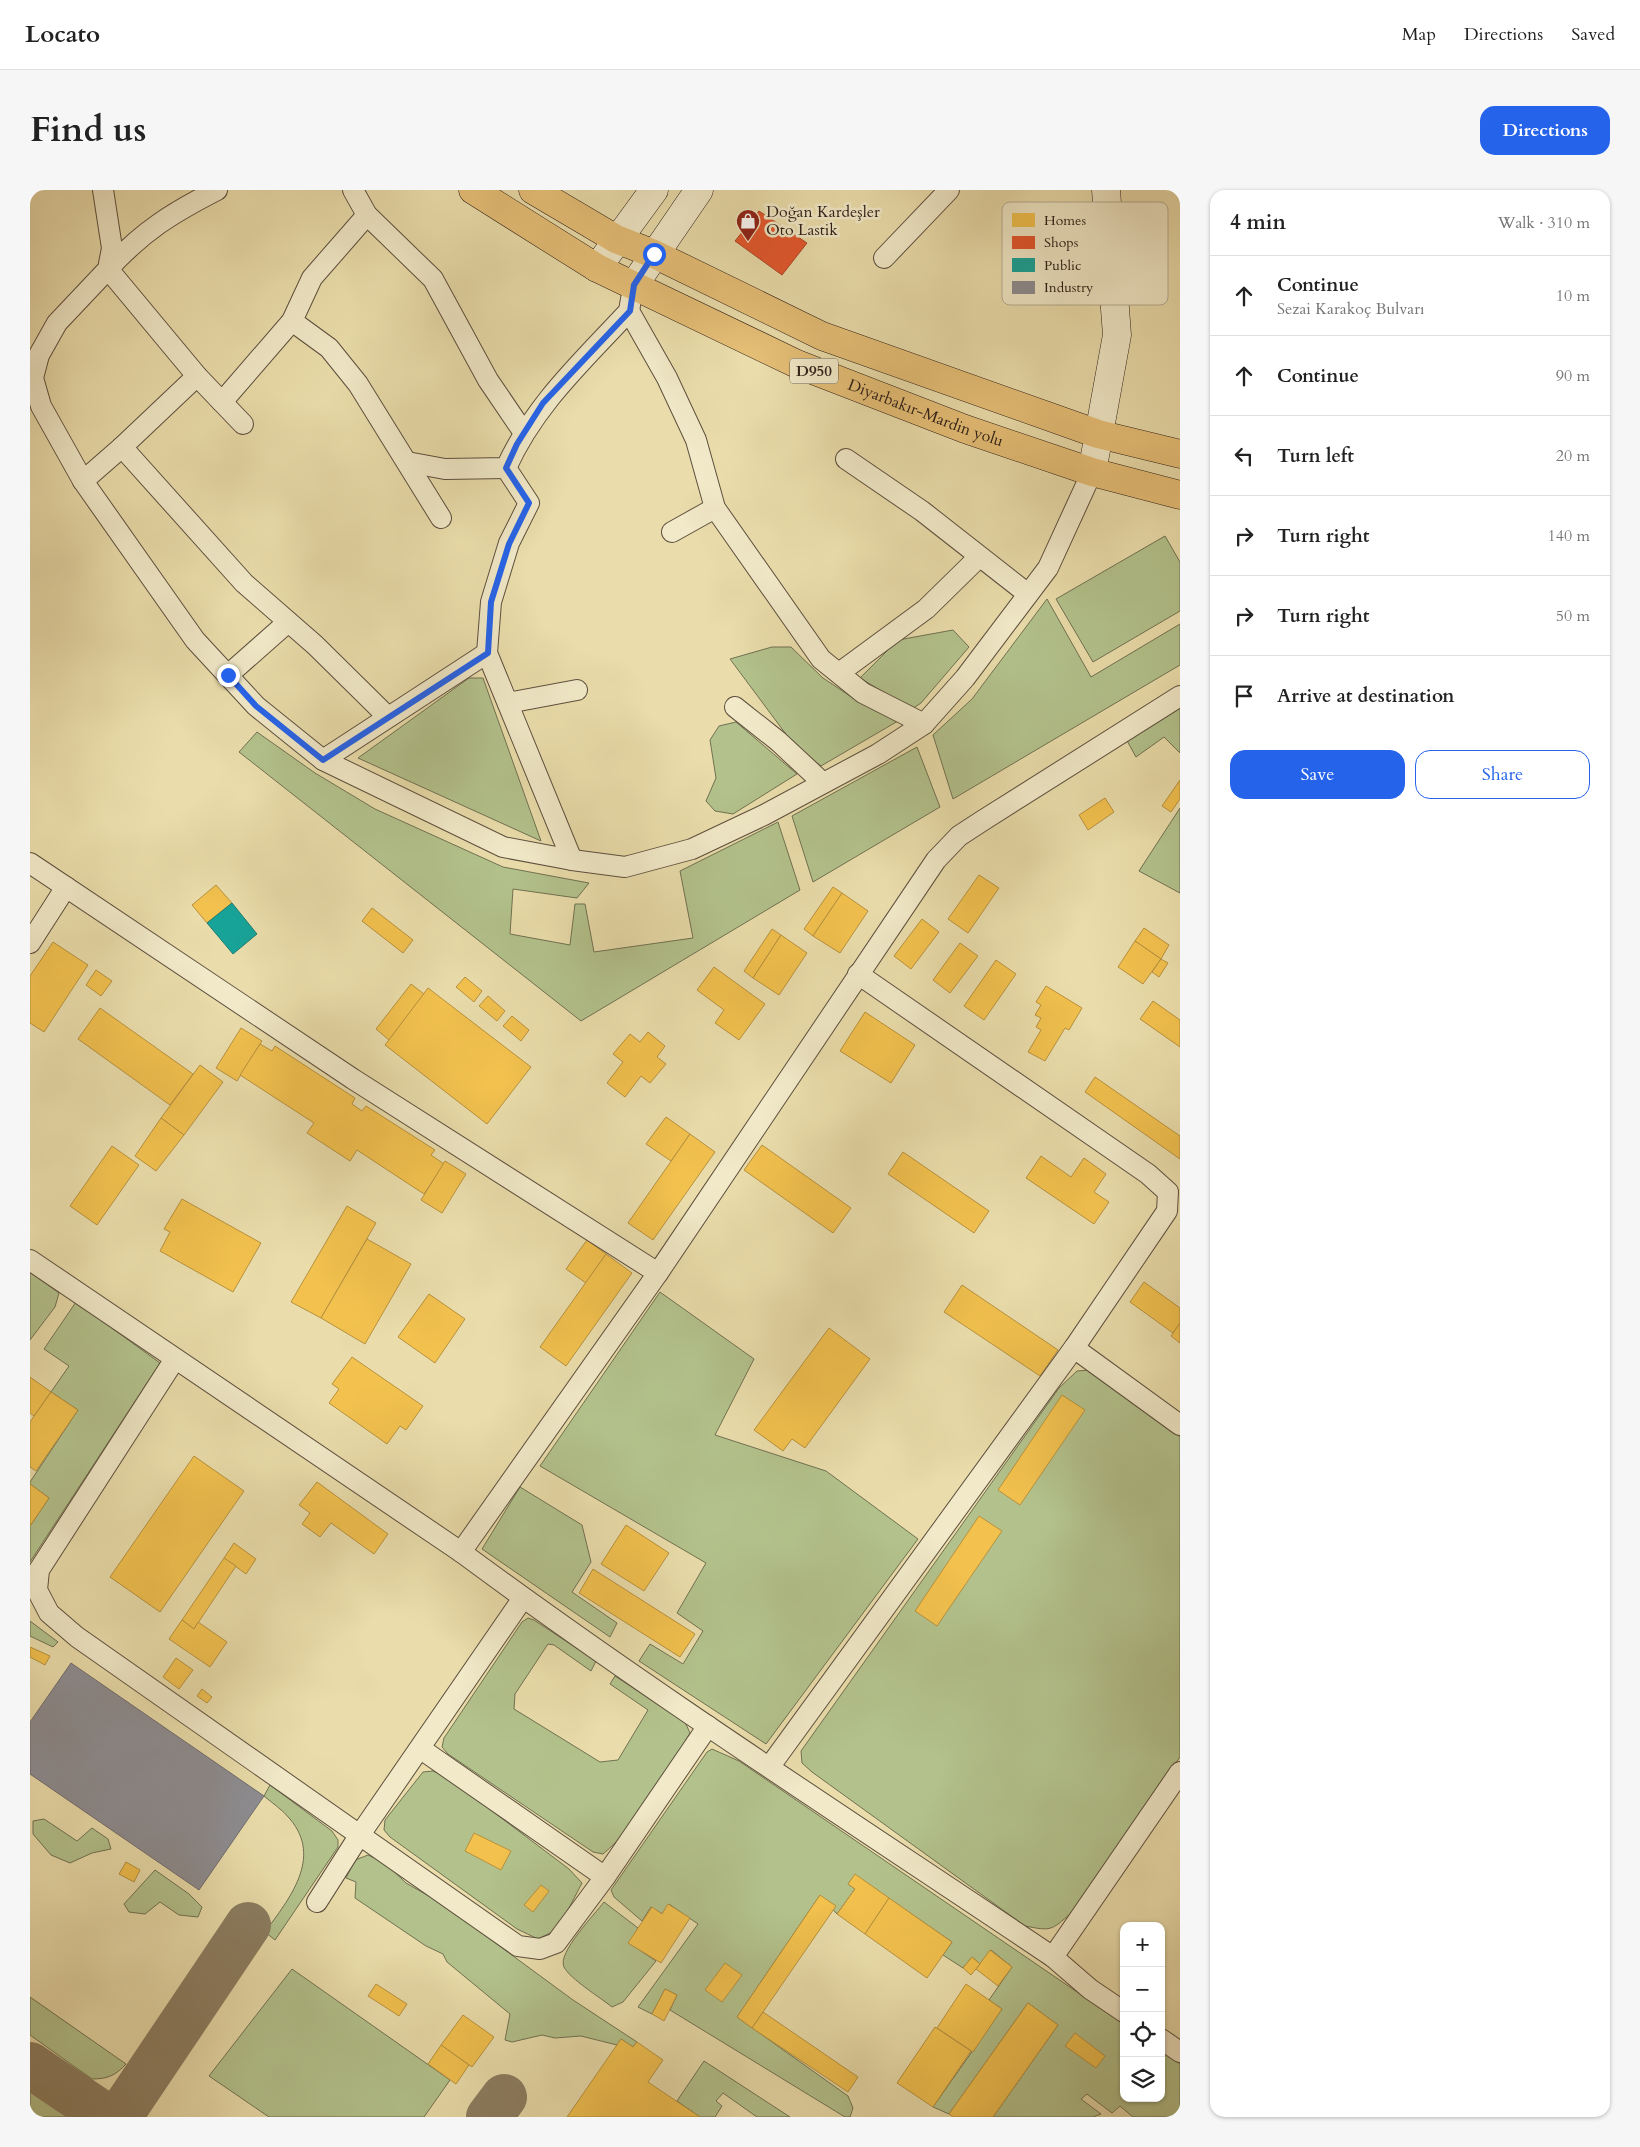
<!DOCTYPE html>
<meta charset="utf-8">
<style>
body{margin:0;font-family:Cardo,serif;background:#f6f6f6;color:#222}
.controls{position:absolute;right:15px;bottom:15px;display:grid;overflow:hidden;border-radius:10px;box-shadow:0 1px 4px #0004}
.controls button{width:45px;height:45px;display:grid;place-items:center;padding:0;border:0;border-bottom:1px solid #e0e0e0;background:#fff;color:#222;font:25px sans-serif}
.stop{position:absolute;width:15px;height:15px;margin:-11px;border:4px solid #2563eb;border-radius:50%;background:#fff}
.stop.end{background:#2563eb;border-color:#fff;box-shadow:0 1px 5px #0008}
.list{margin:0;padding:0;list-style:none}
h2{display:flex;justify-content:space-between;align-items:center;height:65px;margin:0;padding:0 20px;font-size:21px}
h2 small{font-size:16px;font-weight:400;color:#767676}
.list li{display:grid;grid-template-columns:32px 1fr auto;gap:15px;align-items:center;box-sizing:border-box;height:80px;padding:0 20px;border-top:1px solid #e0e0e0}
.list b{display:block;font-size:19px;white-space:nowrap}
.list p{margin:0;font-size:16px;white-space:nowrap;color:#767676}
.list em{font-size:16px;font-style:normal;color:#767676}
.actions{display:flex;gap:10px;padding:15px 20px}
.actions a{flex:1;padding:11px 0;border:1px solid #2563eb;border-radius:15px;text-align:center;font-size:18px;color:#2563eb}
.actions .main{background:#2563eb;color:#fff}
.icon{flex:none;width:28px;height:28px;fill:none;stroke:currentColor;stroke-width:2;stroke-linecap:round;stroke-linejoin:round}
.map{position:relative;flex:none;width:1150px;height:1927px;overflow:hidden;border-radius:15px}
header{display:flex;align-items:center;gap:30px;box-sizing:border-box;height:70px;padding:0 25px;background:#fff;border-bottom:1px solid #e0e0e0}
header strong{font-size:24px}
nav{display:flex;gap:28px;margin-inline-start:auto;font-size:18px}
.intro{display:flex;align-items:center;justify-content:space-between;box-sizing:border-box;height:120px;padding:0 30px}
h1{margin:0;font-size:35px}
.button{padding:12px 22px;border-radius:15px;background:#2563eb;color:#fff;font-size:18px;font-weight:700}
main{display:flex;gap:30px;padding:0 30px}
aside{flex:1;background:#fff;border-radius:15px;box-shadow:0 1px 4px #0004}
.map>svg:first-child{display:block}
.green{fill:#b3c28c;stroke:#707152}
.homes{fill:#f2c14e;stroke:#b7913e}
.shops{fill:#e4572e;stroke:#ad4628}
.public{fill:#17a398;stroke:#1e7c72}
.industry{fill:#8d8d92;stroke:#706c6e}
.lines{fill:none;stroke-linecap:round;stroke-linejoin:round}
.taxiway{stroke:#8c7e62;stroke-width:46}
.street-casing{stroke:#5d4f3e;stroke-width:22}
.secondary-casing{stroke:#2e2019;stroke-width:29}
.highway-casing{stroke:#2e2019;stroke-width:29}
.street{stroke:#f1e9c8;stroke-width:20}
.secondary{stroke:#f1e9c8;stroke-width:28}
.highway{stroke:#e5be76;stroke-width:28}
.route{stroke:#2563eb;stroke-width:6}
.labels{text-anchor:middle;dominant-baseline:central;stroke-width:5;stroke-linejoin:round;paint-order:stroke}
.shield{fill:#f1e9c8;stroke:#685c4e;stroke-width:1}
.shield-label{font-size:15px;font-weight:bold;fill:#2e2019}
.poi-label{font-size:16px;fill:#2e2019;stroke:#f1e9c8;text-anchor:start}
.street-label{font-size:16px;fill:#2e2019;stroke:#f1e9c8}
.key{fill:#f1e9c8;stroke:#b6ad94;stroke-width:1}
.key-label{font-size:14px;fill:#2e2019}
</style>
<header>
<strong>Locato</strong>
<nav><a>Map</a><a>Directions</a><a>Saved</a></nav>
</header>
<div class="intro"><h1>Find us</h1><a class="button">Directions</a></div>
<main>
<div class="map">
<svg width="1150" height="1927" viewBox="0 0 1150 1927">
<rect width="100%" height="100%" fill="#eaddab"/>
<filter id="stains"><feTurbulence type="fractalNoise" baseFrequency=".004" numOctaves="4"/><feColorMatrix values="0 0 0 0 .2 0 0 0 0 .09 0 0 0 0 .02 0 0 0 .5 -.17"/></filter>
<radialGradient id="worn" r=".72"><stop offset=".6" stop-color="#630" stop-opacity="0"/><stop offset="1" stop-color="#630" stop-opacity=".3"/></radialGradient>
<g class="green">
<polygon points="1135,346 1150,372 1150,421 1063,472 1026,409"/>
<polygon points="1017,409 1061,487 1150,434 1150,475 923,609 903,545 942,509"/>
<polygon points="923,440 939,457 891,513 882,519 830,488 868,450"/>
<polygon points="742,457 761,457 793,488 823,508 868,531 791,576 764,555 700,469"/>
<polygon points="439,488 453,488 511,651 328,568"/>
<polygon points="1150,514 1150,563 1134,547 1106,567 1095,547"/>
<polygon points="706,532 767,584 703,624 685,621 676,611 686,588 680,550 689,536"/>
<polygon points="227,542 285,583 345,619 473,677 559,693 547,708 483,699 480,744 540,755 545,714 555,714 564,762 663,748 650,681 748,632 770,700 551,831 209,562"/>
<polygon points="887,557 910,617 783,692 762,626"/>
<polygon points="1150,618 1150,703 1109,681"/>
<polygon points="0,1082 29,1103 25,1117 0,1150"/>
<polygon points="630,1102 724,1169 685,1245 796,1281 888,1349 736,1554 609,1471 620,1454 653,1474 673,1441 647,1423 676,1373 510,1276"/>
<polygon points="46,1112 130,1173 0,1372 0,1336 19,1308 0,1294 0,1292 48,1220 21,1202 39,1176 14,1159"/>
<path d="M1060,1180L1150,1247V1567L1041,1723C1021,1741 1021,1741 995,1736L782,1582L772,1573L771,1561L1029,1198L1047,1181Z"/>
<polygon points="490,1297 552,1335 561,1372 542,1402 587,1433 580,1447 452,1359"/>
<path d="M498,1428L504,1430L566,1471L561,1481L524,1455L518,1454L485,1504L484,1519L570,1572L588,1570L618,1520L580,1494L585,1486L655,1532L660,1543C636,1583 609,1634 573,1664L563,1662L418,1564L412,1557L414,1548L492,1432Z"/>
<polygon points="0,1431 28,1452 23,1457 0,1446"/>
<polygon points="682,1559 709,1571 1094,1834 1094,1908 1131,1908 1131,1861 1150,1874 1150,1927 1103,1927 1090,1916 1082,1923 1057,1904 1051,1909 1071,1924 1063,1927 963,1927 1028,1835 998,1813 919,1924 903,1917 972,1819 959,1810 982,1777 961,1760 950,1774 942,1767 933,1778 913,1765 922,1752 825,1685 818,1694 825,1699 807,1724 790,1705 707,1827 818,1906 823,1918 820,1927 815,1927 640,1820 647,1805 635,1799 622,1824 608,1817 668,1734 639,1714 632,1724 621,1717 612,1731 584,1707 581,1700 677,1562"/>
<polygon points="403,1581 417,1587 539,1679 552,1693 528,1739 508,1749 487,1739 360,1647 354,1640 355,1630 393,1582"/>
<path d="M240,1595L302,1641L308,1650V1657L245,1750L235,1742C259,1709 293,1668 260,1629C253,1620 242,1613 234,1606Z"/>
<polygon points="14,1629 47,1651 62,1638 78,1649 81,1659 62,1663 40,1673 21,1665 3,1644 3,1631"/>
<polygon points="338,1665 355,1673 376,1693 411,1713 543,1810 607,1852 603,1857 591,1849 587,1855 551,1846 525,1848 512,1845 482,1852 475,1850 480,1824 417,1772 413,1764 396,1756 325,1708 326,1692 316,1688 325,1670"/>
<polygon points="125,1680 159,1704 172,1717 168,1727 149,1725 130,1712 115,1724 99,1722 94,1714"/>
<path d="M574,1712L608,1738L599,1753L626,1771L593,1812L582,1817C571,1808 540,1789 534,1777C527,1763 565,1724 574,1712Z"/>
<polygon points="262,1779 420,1890 394,1927 239,1927 179,1886"/>
<path d="M0,1807L96,1874C86,1885 78,1889 62,1889L0,1845Z"/>
<polygon points="674,1871 760,1927 727,1927 693,1903 686,1911 692,1916 685,1927 670,1927 647,1911"/>
<polygon points="0,1898 41,1927 0,1927"/>
</g>
<g class="homes">
<polygon points="1150,590 1150,609 1141,622 1132,616"/>
<polygon points="1075,608 1084,622 1058,640 1049,625"/>
<polygon points="949,685 969,698 938,743 918,729"/>
<polygon points="186,695 202,713 177,733 162,715"/>
<polygon points="803,697 812,703 783,746 774,739"/>
<polygon points="812,703 838,721 810,763 783,746"/>
<polygon points="342,718 383,750 373,763 332,731"/>
<polygon points="892,729 909,742 881,779 864,766"/>
<polygon points="1114,738 1139,755 1131,769 1105,751"/>
<polygon points="742,739 751,745 723,788 714,781"/>
<polygon points="751,745 777,763 749,805 723,788"/>
<polygon points="1105,751 1131,769 1113,794 1088,777"/>
<polygon points="23,752 58,775 14,842 0,833 0,786"/>
<polygon points="930,753 948,766 920,803 903,790"/>
<polygon points="1131,769 1138,773 1129,787 1122,782"/>
<polygon points="966,770 986,784 954,830 934,816"/>
<polygon points="684,777 735,814 709,850 685,833 694,820 667,800"/>
<polygon points="66,780 82,791 71,806 56,795"/>
<polygon points="435,787 452,801 444,812 426,797"/>
<polygon points="381,794 394,804 359,850 346,839"/>
<polygon points="1016,796 1052,818 1039,840 1035,838 1015,871 998,862 1011,840 1006,837 1011,828 1005,825 1011,815 1006,812"/>
<polygon points="398,798 501,877 457,934 355,855"/>
<polygon points="458,806 475,821 467,831 449,816"/>
<polygon points="1123,811 1150,830 1150,857 1110,829"/>
<polygon points="70,818 163,884 140,915 48,849"/>
<polygon points="835,822 885,855 861,893 810,861"/>
<polygon points="482,826 499,840 491,851 473,836"/>
<polygon points="211,838 232,851 207,891 186,878"/>
<polygon points="618,842 635,856 627,867 636,874 620,893 611,886 595,907 577,893 593,872 583,864 600,844 610,852"/>
<polygon points="230,854 242,861 245,856 325,908 322,914 332,921 336,916 405,960 401,965 414,974 394,1004 327,960 320,971 277,943 284,933 210,885"/>
<polygon points="170,875 193,892 154,945 131,928"/>
<polygon points="1065,887 1150,946 1150,969 1055,902"/>
<polygon points="636,927 660,944 641,971 616,954"/>
<polygon points="131,928 154,945 126,981 105,966"/>
<polygon points="660,944 685,962 623,1050 598,1033"/>
<polygon points="732,955 821,1018 803,1043 714,980"/>
<polygon points="82,956 109,975 67,1035 40,1016"/>
<polygon points="873,962 959,1021 944,1043 858,984"/>
<polygon points="1011,966 1041,987 1054,968 1076,984 1064,1002 1079,1012 1064,1034 996,988"/>
<polygon points="415,971 436,984 412,1023 391,1010"/>
<polygon points="152,1009 231,1053 203,1102 130,1061 140,1042 134,1039"/>
<polygon points="317,1016 346,1033 291,1128 261,1112"/>
<polygon points="337,1049 381,1074 335,1154 291,1128"/>
<polygon points="557,1050 576,1064 556,1093 536,1079"/>
<polygon points="576,1064 602,1083 536,1176 510,1157"/>
<polygon points="1114,1092 1150,1118 1150,1133 1143,1143 1100,1112"/>
<polygon points="932,1095 1028,1160 1010,1186 914,1122"/>
<polygon points="399,1104 435,1129 405,1173 368,1147"/>
<polygon points="1150,1133 1150,1153 1141,1146"/>
<polygon points="799,1138 840,1169 775,1258 762,1249 753,1261 724,1240"/>
<polygon points="322,1167 393,1216 376,1240 370,1236 357,1254 299,1213 309,1199 302,1194"/>
<polygon points="0,1187 21,1202 4,1226 0,1223"/>
<polygon points="21,1202 48,1220 6,1281 0,1277 0,1232"/>
<polygon points="1032,1205 1055,1220 990,1315 968,1300"/>
<polygon points="164,1266 214,1301 130,1422 80,1387"/>
<polygon points="287,1292 358,1344 344,1364 301,1333 290,1347 272,1334 280,1323 269,1315"/>
<polygon points="0,1294 19,1308 0,1336"/>
<polygon points="949,1326 972,1341 907,1436 885,1421"/>
<polygon points="596,1335 639,1363 614,1401 571,1374"/>
<polygon points="204,1353 226,1369 216,1384 194,1368"/>
<polygon points="194,1368 206,1376 164,1439 152,1430"/>
<polygon points="563,1379 665,1444 650,1467 549,1403"/>
<polygon points="152,1430 164,1439 168,1432 197,1452 180,1477 139,1449"/>
<polygon points="0,1457 20,1466 15,1475 0,1467"/>
<polygon points="146,1468 163,1480 149,1499 133,1487"/>
<polygon points="172,1499 182,1507 177,1513 167,1506"/>
<polygon points="444,1643 481,1661 471,1680 435,1661"/>
<polygon points="96,1672 110,1680 104,1692 89,1684"/>
<polygon points="825,1684 859,1708 835,1744 807,1724 825,1699 818,1694"/>
<polygon points="511,1695 519,1701 503,1722 494,1715"/>
<polygon points="790,1705 806,1716 722,1838 707,1827"/>
<polygon points="859,1708 922,1752 897,1788 835,1744"/>
<polygon points="638,1714 660,1728 631,1773 598,1753 622,1717 632,1724"/>
<polygon points="960,1760 982,1777 968,1796 946,1779"/>
<polygon points="942,1767 950,1774 941,1785 933,1778"/>
<polygon points="695,1773 712,1785 692,1812 675,1800"/>
<polygon points="346,1794 377,1814 369,1826 338,1806"/>
<polygon points="936,1794 972,1819 943,1862 907,1838"/>
<polygon points="635,1799 647,1805 634,1831 622,1824"/>
<polygon points="998,1813 1028,1835 963,1927 923,1927 919,1924"/>
<polygon points="733,1822 828,1887 818,1902 722,1838"/>
<polygon points="433,1825 464,1847 442,1877 411,1855"/>
<polygon points="905,1837 941,1861 903,1917 867,1893"/>
<polygon points="1045,1843 1075,1866 1066,1878 1035,1856"/>
<polygon points="591,1849 603,1857 607,1852 633,1870 618,1892 670,1927 537,1927"/>
<polygon points="411,1855 439,1875 426,1894 398,1874"/>
</g>
<polygon class="shops" points="729,21 777,53 752,85 705,51"/>
<polygon class="public" points="202,713 227,744 203,764 177,733"/>
<polygon class="industry" points="41,1473 234,1606 169,1700 0,1584 0,1532"/>
<g class="lines">
<g class="taxiway">
<polyline points="0,1875 77,1927"/>
<polyline points="89,1927 218,1735"/>
<polyline points="459,1927 474,1907"/>
</g>
<g class="street-casing">
<g id="street">
<polyline points="73,0 82,58 78,79 27,133 9,165 3,188 11,216 53,291 165,450 226,516 293,570 473,657 542,670 595,677 662,659 734,625 848,564 894,534 935,488 1018,378 1062,282"/>
<path d="M187,0C142,23 113,41 78,79L167,186L213,234"/>
<polyline points="323,0 337,25 403,89 458,190 494,243"/>
<polyline points="854,68 919,0"/>
<polyline points="599,121 637,188 666,250 685,318 791,469 833,503 894,534"/>
<polyline points="262,131 299,158 328,194 411,328"/>
<polyline points="192,212 262,131 282,88 337,25"/>
<polyline points="92,257 214,393 285,455 358,527"/>
<polyline points="816,269 892,321 998,404"/>
<path d="M377,272L415,279L476,278C505,214 552,172 599,121L601,109"/>
<polyline points="476,278 499,313 479,353 461,412 457,463 542,670"/>
<polyline points="53,291 92,257 167,186"/>
<polyline points="642,342 685,318"/>
<polyline points="809,483 896,419 949,367"/>
<polyline points="198,485 258,432"/>
<polyline points="478,513 547,500"/>
<polyline points="705,517 748,551 793,593"/>
<polyline points="293,570 457,463"/>
<polyline points="0,673 323,889 628,1083"/>
<polyline points="0,753 36,697"/>
<path d="M0,1070L431,1362C623,1504 825,1634 1023,1767L1060,1799L1094,1822"/>
<polyline points="1044,1158 1150,1235"/>
<polyline points="145,1169 9,1380 7,1400 19,1423 47,1447 488,1756 510,1759 526,1753 575,1687"/>
<polyline points="431,1362 628,1083 906,670 929,646 952,631 1150,506"/>
<polyline points="391,1559 575,1687 678,1536"/>
<polyline points="740,1576 1044,1158 1137,1021 1138,1002 1118,984 828,784"/>
<polyline points="287,1712 329,1646 493,1408"/>
<polyline points="1023,1767 1150,1582"/>
<polyline points="1131,1849 1150,1862"/>
</g>
</g>
<g class="secondary-casing">
<g id="secondary">
<polyline points="567,78 624,0"/>
<polyline points="604,95 669,0"/>
<polyline points="1062,282 1087,145 1076,0"/>
</g>
</g>
<g class="highway-casing">
<g id="highway">
<path id="s1" d="M443,0L567,78L767,174L935,239L1062,282L1150,305"/>
<polyline points="503,0 586,49 624,64 792,146 1068,244 1150,264"/>
</g>
</g>
<use href="#street" class="street"/>
<use href="#secondary" class="secondary"/>
<use href="#highway" class="highway"/>
</g>
<g class="lines">
<polyline class="route" points="198,485 226,516 293,570 458,463 461,412 479,354 499,313 476,278 487,254 513,213 600,121 604,95 624,64"/>
</g>
<defs>
<g id="shop-pin" transform="scale(1.25)"><path d="M0 17L-7.5 6A9.5 9.5 0 1 1 7.5 6Z" fill="#8f2418" stroke="#f1e9c8"/><path d="M-5-2.5h2.3a2.7 3.5 0 0 1 5.4 0H5L5.5 6h-11ZM-1.5-2.5h3a1.5 2.3 0 0 0-3 0Z" fill="#fff"/></g>
</defs>
<g fill-rule="evenodd">
<use href="#shop-pin" x="718" y="31"/>
</g>
<g class="labels">
<rect class="shield" x="760" y="168.5" width="48" height="25" rx="4"/>
<g class="shield-label">
<text x="784" y="181">D950</text>
</g>
<g class="poi-label">
<text x="736" y="22">Doğan Kardeşler<tspan x="736" dy="18">Oto Lastik</tspan></text>
</g>
<g class="street-label">
<text stroke="none"><textPath href="#s1" startOffset="506">Diyarbakır-Mardin yolu</textPath></text>
</g>
</g>
<rect x="972" y="12" width="166" height="103" rx="8" class="key"/>
<rect x="982" y="23" width="23" height="14" fill="#f2c14e"/>
<rect x="982" y="46" width="23" height="13" fill="#e4572e"/>
<rect x="982" y="68" width="23" height="14" fill="#17a398"/>
<rect x="982" y="91" width="23" height="13" fill="#8d8d92"/>
<g class="key-label">
<text x="1014" y="35">Homes</text>
<text x="1014" y="57">Shops</text>
<text x="1014" y="80">Public</text>
<text x="1014" y="102">Industry</text>
</g>
<rect width="100%" height="100%" filter="url(#stains)"/>
<rect width="100%" height="100%" fill="url(#worn)"/>
</svg>
<div class="controls">
<button>+</button>
<button>−</button>
<button><svg class="icon" aria-label="locate" viewBox="0 0 24 24"><circle cx="12" cy="12" r="6"/><path d="M12 2v4M12 18v4M2 12h4M18 12h4"/></svg></button>
<button><svg class="icon" aria-label="layers" viewBox="0 0 24 24"><path d="M12 4l9 5-9 5-9-5zM3 14l9 5 9-5"/></svg></button>
</div>
<div class="stop" style="left:624px;top:64px"></div>
<div class="stop end" style="left:198px;top:485px"></div>
</div>
<aside>
<h2>4 min<small>Walk · 310 m</small></h2>
<ul class="list">
<li><svg class="icon" aria-label="ahead" viewBox="0 0 24 24"><path d="M12 20V5M6 11l6-6 6 6"/></svg><div><b>Continue</b><p>Sezai Karakoç Bulvarı</p></div><em>10 m</em></li>
<li><svg class="icon" aria-label="ahead" viewBox="0 0 24 24"><path d="M12 20V5M6 11l6-6 6 6"/></svg><div><b>Continue</b></div><em>90 m</em></li>
<li><svg class="icon" aria-label="left" viewBox="0 0 24 24"><path d="M17 20v-9H6M10 6l-5 5 5 5"/></svg><div><b>Turn left</b></div><em>20 m</em></li>
<li><svg class="icon" aria-label="right" viewBox="0 0 24 24"><path d="M7 20v-9h11M14 6l5 5-5 5"/></svg><div><b>Turn right</b></div><em>140 m</em></li>
<li><svg class="icon" aria-label="right" viewBox="0 0 24 24"><path d="M7 20v-9h11M14 6l5 5-5 5"/></svg><div><b>Turn right</b></div><em>50 m</em></li>
<li><svg class="icon" aria-label="arrive" viewBox="0 0 24 24"><path d="M6 21V4h12l-3 4 3 4H6"/></svg><div><b>Arrive at destination</b></div></li>
</ul>
<div class="actions"><a class="main">Save</a><a>Share</a></div>
</aside>
</main>
